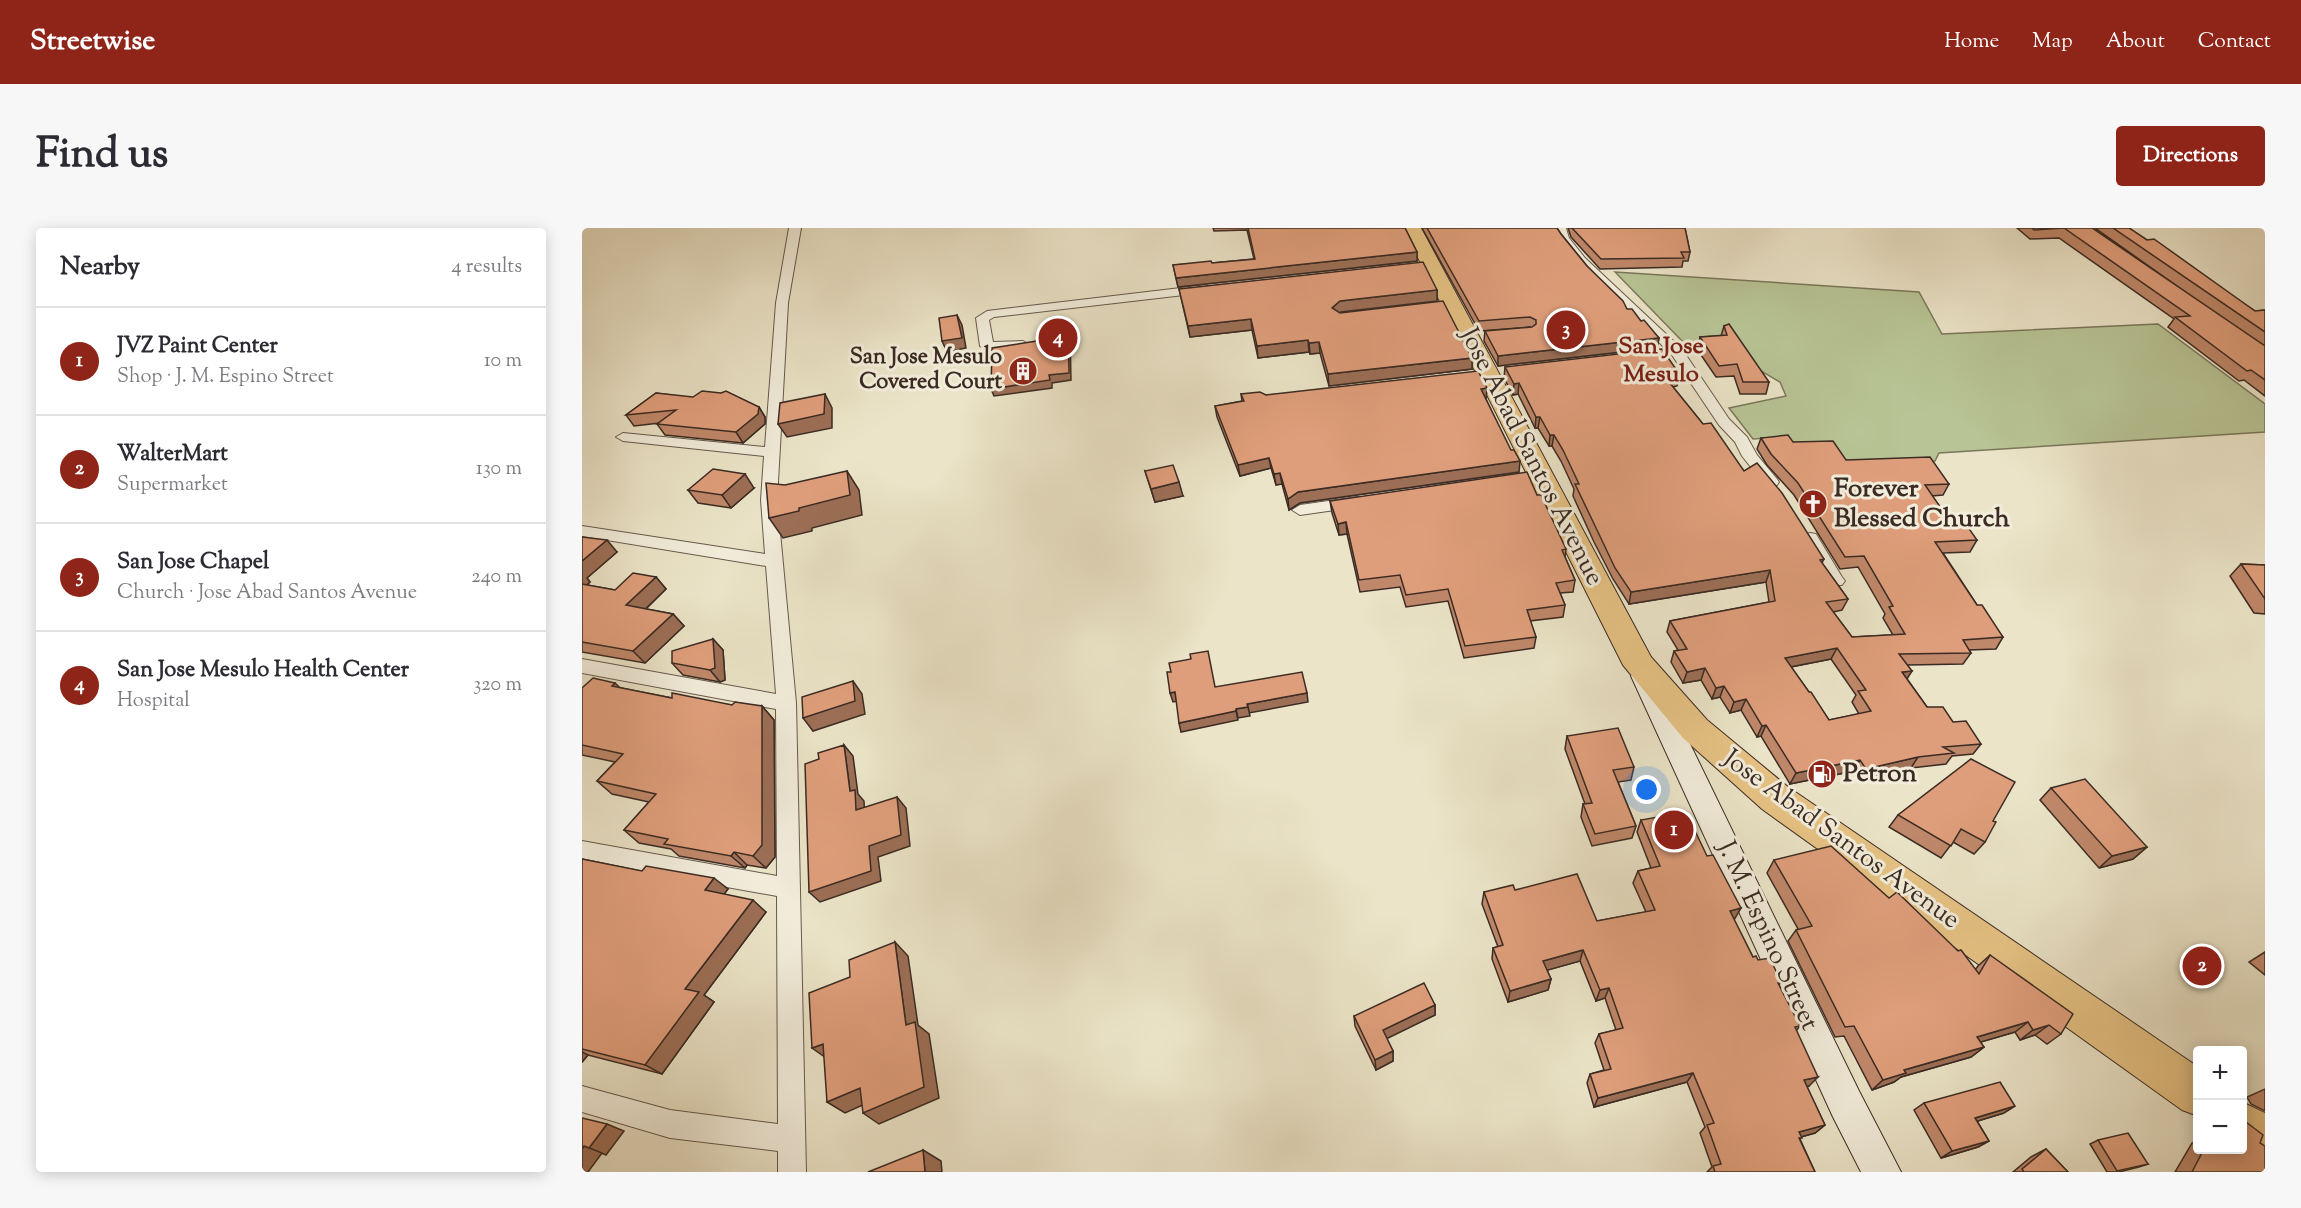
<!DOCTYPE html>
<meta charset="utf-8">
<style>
body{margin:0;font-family:"Sorts Mill Goudy",serif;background:#f7f7f7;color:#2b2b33}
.controls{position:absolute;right:18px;bottom:18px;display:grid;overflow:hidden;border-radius:6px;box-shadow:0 3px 15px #0003}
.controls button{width:54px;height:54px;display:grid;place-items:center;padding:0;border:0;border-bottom:2px solid #e1e1e2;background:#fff;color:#2b2b33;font:30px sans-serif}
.you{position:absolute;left:1065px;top:562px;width:21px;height:21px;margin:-15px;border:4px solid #fff;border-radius:50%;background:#1a73e8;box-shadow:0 0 0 9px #1a73e833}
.badge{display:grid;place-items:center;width:39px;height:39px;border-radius:50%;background:#8f2418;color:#fff;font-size:20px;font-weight:700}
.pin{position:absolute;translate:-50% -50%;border:3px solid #fff;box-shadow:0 2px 6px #0006}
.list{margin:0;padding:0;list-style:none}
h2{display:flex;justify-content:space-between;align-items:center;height:78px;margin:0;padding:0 24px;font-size:26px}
h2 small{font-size:20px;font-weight:400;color:#7c7c81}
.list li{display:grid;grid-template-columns:39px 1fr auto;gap:18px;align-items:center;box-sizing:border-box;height:108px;padding:0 24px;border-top:2px solid #e1e1e2}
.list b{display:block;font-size:22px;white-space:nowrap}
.list p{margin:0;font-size:20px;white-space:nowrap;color:#7c7c81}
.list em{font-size:20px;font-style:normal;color:#7c7c81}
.map{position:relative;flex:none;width:1683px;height:944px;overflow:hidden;border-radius:6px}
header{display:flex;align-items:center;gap:36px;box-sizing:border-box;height:84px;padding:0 30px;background:#8f2418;color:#fff}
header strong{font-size:28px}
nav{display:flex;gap:33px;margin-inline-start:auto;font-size:21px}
.intro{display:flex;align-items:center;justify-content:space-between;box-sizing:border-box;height:144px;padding:0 36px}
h1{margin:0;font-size:42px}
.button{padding:15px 27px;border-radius:6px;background:#8f2418;color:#fff;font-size:21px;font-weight:700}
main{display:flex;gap:36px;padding:0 36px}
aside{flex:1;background:#fff;border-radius:6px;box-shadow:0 3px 15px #0003}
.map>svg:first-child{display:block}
.green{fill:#b8c495;stroke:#7a785c;stroke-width:1.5}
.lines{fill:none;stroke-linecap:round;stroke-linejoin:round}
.street-casing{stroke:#67594d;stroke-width:2}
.secondary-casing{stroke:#3b2b24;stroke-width:2}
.highway-casing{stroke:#3b2b24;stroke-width:2}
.street{fill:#f2eddb;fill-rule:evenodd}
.secondary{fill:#f2eddb;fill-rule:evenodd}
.highway{fill:#e6c284;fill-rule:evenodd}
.wall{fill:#c0886a;stroke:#3b2b24;stroke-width:1.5;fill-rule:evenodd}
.shaded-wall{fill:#9c6f56;stroke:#3b2b24;stroke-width:1.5}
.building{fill:#df9e7b;stroke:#3b2b24;stroke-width:1.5;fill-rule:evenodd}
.labels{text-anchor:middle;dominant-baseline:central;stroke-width:6;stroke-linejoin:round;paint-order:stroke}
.far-poi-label{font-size:22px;font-weight:bold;fill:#3b2b24;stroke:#f2eddb;text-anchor:end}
.far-quarter-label{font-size:24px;font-weight:bold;fill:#7a1f14;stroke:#f2eddb}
.street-label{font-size:26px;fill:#3b2b24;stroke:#f2eddb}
.poi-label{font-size:26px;font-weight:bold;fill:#3b2b24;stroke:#f2eddb;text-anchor:start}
</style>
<header>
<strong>Streetwise</strong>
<nav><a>Home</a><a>Map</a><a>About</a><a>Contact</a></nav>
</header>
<div class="intro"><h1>Find us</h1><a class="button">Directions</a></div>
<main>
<aside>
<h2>Nearby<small>4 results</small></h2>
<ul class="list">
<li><span class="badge">1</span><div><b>JVZ Paint Center</b><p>Shop · J. M. Espino Street</p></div><em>10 m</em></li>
<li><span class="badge">2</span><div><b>WalterMart</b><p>Supermarket</p></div><em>130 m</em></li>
<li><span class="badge">3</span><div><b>San Jose Chapel</b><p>Church · Jose Abad Santos Avenue</p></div><em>240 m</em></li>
<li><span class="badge">4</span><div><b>San Jose Mesulo Health Center</b><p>Hospital</p></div><em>320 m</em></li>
</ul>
</aside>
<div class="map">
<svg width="1683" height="944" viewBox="0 0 1683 944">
<rect width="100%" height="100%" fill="#ebe4c8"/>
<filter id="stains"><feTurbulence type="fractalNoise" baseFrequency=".00333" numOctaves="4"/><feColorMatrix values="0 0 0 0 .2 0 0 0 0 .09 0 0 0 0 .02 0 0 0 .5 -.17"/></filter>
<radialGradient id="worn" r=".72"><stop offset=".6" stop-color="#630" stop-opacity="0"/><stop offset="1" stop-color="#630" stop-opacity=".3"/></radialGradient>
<path class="green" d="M1033,44L1337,64L1360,106L1576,96L1683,176V204L1357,225L1353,233C1307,235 1231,247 1199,209L1171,211L1147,180L1204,168L1198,154L1174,140L1149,113L1102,115Z"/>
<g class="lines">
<g class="street-casing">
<g id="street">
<polygon points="207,0 219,0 206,75 195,272 214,475 224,944 196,944 196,923 88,910 0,884 0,858 88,882 196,896 195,668 0,633 0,613 195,648 194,481 0,445 0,431 194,466 184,338 0,308 0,298 183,326 179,272 182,228 41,213 34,209 41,205 183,219 194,75"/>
<polygon points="972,0 984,0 987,10 1003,30 1100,121 1147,191 1165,209 1175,227 1195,251 1197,254 1195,257 1183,257 1160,228 1153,214 1137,197 1090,127 995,34 976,11"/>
<path d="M624,57L630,61L628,64L412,89L407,92L411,114L441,113L448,117C439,124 407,125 398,118L394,90L405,83Z"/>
<polygon points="775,269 781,270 783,274 781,278 718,287 710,282 718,277"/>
<polygon points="1228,305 1234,306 1260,349 1263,353 1260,357 1248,357 1220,310 1222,306"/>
</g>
</g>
<g class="secondary-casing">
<polygon id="secondary" points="1062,438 1071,441 1075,448 1277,863 1319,944 1279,944 1251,889 1049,448 1053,441"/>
</g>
<g class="highway-casing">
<g id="highway">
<polygon points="821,0 839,0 1069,429 1125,492 1206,559 1616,839 1616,888 1600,882 1180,581 1101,510 1041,437"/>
<polygon points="1660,874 1683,885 1683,936 1656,922 1660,922"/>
</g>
</g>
<use href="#street" class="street"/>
<use href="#secondary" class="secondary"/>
<use href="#highway" class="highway"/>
</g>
<g class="wall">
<polygon points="631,0 823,0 835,24 835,33 596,59 591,37 630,35 672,31 665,2 632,3"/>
<polygon points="840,0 975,0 979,6 1005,38 1045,81 1077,110 1075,120 916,138 902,113 903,103 949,99 897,103"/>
<polygon points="986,0 1103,0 1108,24 1106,33 1101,33 1100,39 1018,41 989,9"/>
<polygon points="1435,0 1510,0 1602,63 1513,0 1547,0 1673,83 1683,82 1683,168 1662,152 1657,153 1586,99 1592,91 1477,10 1448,11"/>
<polygon points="597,61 855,62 855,73 758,85 890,130 890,141 747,158 738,125 728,126 727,124 676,130 670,102 608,109"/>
<polygon points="1142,98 1187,154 1184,166 1158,166 1152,148 1134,149 1115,121 1118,109 1139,108"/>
<path d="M923,139L1098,147L1095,158L1091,159L1121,196L1162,243L1242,331L1240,335L1266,371L1260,382L1251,384L1270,409L1311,407L1301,390L1303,386L1276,339L1258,341L1212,267L1185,237L1175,221L1179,210L1211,214L1264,232L1367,256L1361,267L1350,268L1370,296L1395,312L1388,324L1361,325L1395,377L1421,409L1414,421L1387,422L1389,425L1381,436L1326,437L1325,451L1345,479L1371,494L1399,516L1391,526L1370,528L1364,536L1329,540L1278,552L1272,543L1208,556L1179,508L1175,509L1159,482L1148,485L1138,469L1130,471L1119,452L1101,455L1089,434L1092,423L1096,422L1085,404L1088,393L1187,374L1184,354L1047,376L1031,351L1012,314L991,268L992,261L979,233L970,218H967L956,200H953L936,166L931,167L922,150ZM1249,431L1274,467L1270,474L1277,486L1247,492L1209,439Z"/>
<polygon points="905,160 904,171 937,244 718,275 707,282 700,256 694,257 689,240 658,248 635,189 633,178 660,173 659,166 684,167"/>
<polygon points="74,165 177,179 183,189 183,196 161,215 83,207 75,196 78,195 52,198 44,187"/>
<polygon points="563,243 601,268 573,274"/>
<polygon points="172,260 149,280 116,275 106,262"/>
<polygon points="955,267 984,321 983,329 993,352 991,364 978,365 983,377 981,389 948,393 954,409 952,420 882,430 866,373 824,379 818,359 778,364 765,306 757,307 750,285 748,273"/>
<polygon points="0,309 35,324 5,350 8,354 5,357 33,362 74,349 84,361 64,381 91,386 102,398 63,435 0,424"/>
<polygon points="1659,336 1683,337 1683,386 1672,385 1648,348"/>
<polygon points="131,411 141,422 143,452 138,454 101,447 90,435"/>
<polygon points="0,460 39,460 90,470 150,477 180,478 192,492 193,629 184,640 165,637 163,640 97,628 89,621 57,615 42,602 67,574 30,566 15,553 33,534 0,527"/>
<polygon points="985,508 1052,539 1049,552 1036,554 1054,598 1050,610 1010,618 999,589 1001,576 1003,576 983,521"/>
<polygon points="1469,560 1565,619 1551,631 1517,640 1458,572"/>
<polygon points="1316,587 1411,593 1403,614 1392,626 1371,614 1359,630 1307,599"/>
<polygon points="1059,592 1152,692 1171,729 1176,732 1199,754 1197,757 1218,798 1214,803 1227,858 1225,859 1243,897 1233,905 1219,909 1218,911 1233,944 1125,944 1130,939 1118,905 1123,899 1105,854 1012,879 1005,855 1008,846 1022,842 1013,815 1017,806 1034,802 1023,770 1014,773 998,733 965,742 969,751 966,762 926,774 910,731 911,720 916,719 900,676 902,664 933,662 1015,693 1064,684 1051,655 1056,643 1069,640 1055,604"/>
<polygon points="0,631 146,661 142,666 184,684 122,767 132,774 80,846 6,827 0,834"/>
<polygon points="1192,632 1307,670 1393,742 1396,738 1408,727 1479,806 1465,816 1453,807 1438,812 1433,804 1398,814 1402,819 1389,829 1319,849 1312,854 1290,862 1262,808 1253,809 1206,713 1214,702 1216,701 1185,645"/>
<polygon points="1683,724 1683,747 1667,734"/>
<polygon points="853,777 853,787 804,810 811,823 811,833 794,842 773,798 772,788"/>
<polygon points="1683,861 1683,883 1669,876 1665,869"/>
<polygon points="1342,875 1422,885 1395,893 1407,913 1396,919 1359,930 1332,882"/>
<polygon points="1664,894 1678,915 1683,944 1593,944 1610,915 1616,913 1616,921 1660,921 1660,896"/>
<polygon points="1516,912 1566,936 1557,939 1537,944 1525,944 1508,916"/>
<polygon points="1464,921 1486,944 1431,944 1449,929"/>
</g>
<g class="shaded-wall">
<polygon points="835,24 835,33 596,59 594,50"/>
<polygon points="855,62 855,73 759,84 751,91 750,80 758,73"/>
<polygon points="375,87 380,97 384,120 365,124 360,113"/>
<polygon points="669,91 670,102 608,109 606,98"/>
<polygon points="486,96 488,103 489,152 470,155 470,160 412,168 409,161 467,147"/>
<polygon points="1077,110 1075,120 916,138 916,128"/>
<polygon points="726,112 727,124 676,130 675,118"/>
<polygon points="737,114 738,125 728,126 727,115"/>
<polygon points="890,130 890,141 747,158 746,146"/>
<polygon points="937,155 936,166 931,167 932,156"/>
<polygon points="905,160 904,171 899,172 899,161"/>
<polygon points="243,166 250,180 250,200 205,209 196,196"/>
<polygon points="177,179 183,189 183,196 161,215 154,204"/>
<polygon points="954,189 958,189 956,200 953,200"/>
<polygon points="968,207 972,207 970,218 967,218"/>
<polygon points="687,230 689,240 658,248 656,237"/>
<polygon points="938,233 937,244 718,275 707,282 706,271 716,264"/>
<polygon points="265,243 277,262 280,287 230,300 230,303 201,310 187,290 217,280"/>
<polygon points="698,245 700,256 694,257 692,246"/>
<polygon points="163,246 172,260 149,280 140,267"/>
<polygon points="597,254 601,268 573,274 569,261"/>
<polygon points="764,294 765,306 757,307 756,296"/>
<polygon points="25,312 35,324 5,350 8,354 0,361 0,333"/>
<polygon points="1188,342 1184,354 1047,376 1049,364"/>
<polygon points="74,349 84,361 55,389 44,377"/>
<polygon points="91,386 102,398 63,435 51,423"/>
<polygon points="131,411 141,422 143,452 138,454 128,442"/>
<polygon points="1255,420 1249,431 1198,441 1203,430"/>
<polygon points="1123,440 1119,452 1101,455 1105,444"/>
<polygon points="1330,443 1323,454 1320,444"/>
<polygon points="271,453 280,466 283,486 231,503 221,490"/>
<polygon points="33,455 47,468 30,458"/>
<polygon points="1142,458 1138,469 1130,471 1134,460"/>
<polygon points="593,464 596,473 591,474 588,465"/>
<polygon points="725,465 726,474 667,485 665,476"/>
<polygon points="1164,471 1159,482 1148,485 1152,474"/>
<polygon points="180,478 192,492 193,629 184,640 171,628"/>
<polygon points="666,479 668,488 656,490 654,481"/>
<polygon points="654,483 656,492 599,504 597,495"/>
<polygon points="1184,497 1179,508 1175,509 1180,498"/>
<polygon points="262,517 271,528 276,566 282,573 283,593 274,582 268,563"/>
<polygon points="1336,529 1329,540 1278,552 1284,541"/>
<polygon points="1278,532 1272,543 1208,556 1214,545"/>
<polygon points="315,569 324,580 328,618 296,629 299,653 238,674 227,664 287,618"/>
<polygon points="1565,619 1551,631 1517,640 1530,628"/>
<polygon points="152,624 165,637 163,640 149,628"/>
<polygon points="132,650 146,661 137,673 123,662"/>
<polygon points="171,672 184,684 122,767 132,774 80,846 63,837 103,761"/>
<polygon points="1159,680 1152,692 1148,683"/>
<polygon points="313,714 326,728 336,797 347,806 357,870 297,896 281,885 324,797"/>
<polygon points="1001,722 998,733 959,744 961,733"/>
<polygon points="969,751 966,762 926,774 928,763"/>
<polygon points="1027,760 1023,770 1014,773 1018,762"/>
<polygon points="853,777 853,787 802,812 801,802"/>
<polygon points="1446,794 1433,804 1382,819 1395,809"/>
<polygon points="1467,797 1453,807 1438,812 1451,802"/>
<polygon points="241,816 247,832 230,820"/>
<polygon points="1402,819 1389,829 1319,849 1312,854 1290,862 1301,852 1322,842"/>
<polygon points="811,823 811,833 794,842 793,832"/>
<polygon points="0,824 6,827 0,834"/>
<polygon points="1111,845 1105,854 1012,879 1016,870"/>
<polygon points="1236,849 1227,858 1213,861 1222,852"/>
<polygon points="278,860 294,871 263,885 245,874"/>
<polygon points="1433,878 1422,885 1383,897 1393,890"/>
<polygon points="25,896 42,903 24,927 7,920"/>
<polygon points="1243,897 1233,905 1208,912 1217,904"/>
<polygon points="1407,913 1396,919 1359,930 1370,923"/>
<polygon points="2,918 20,925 6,944 0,944 0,921"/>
<polygon points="341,922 359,933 360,944 343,944"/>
</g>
<g class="building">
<polygon points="666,0 823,0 835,24 594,50 591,37 629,33 630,35 673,31"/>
<polygon points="845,0 975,0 979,6 1005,38 1041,73 1045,81 1050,81 1059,93 1062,92 1077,110 916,128 903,103 950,99 954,96 954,92 948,89 897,93"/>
<polygon points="990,0 1103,0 1108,24 1099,24 1102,30 1019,31"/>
<polygon points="1450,0 1510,0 1683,118 1683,152 1669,142 1665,143 1593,89 1608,88 1482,0 1452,2"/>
<polygon points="1531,0 1547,0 1565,12 1572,11 1673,83 1683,82 1683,104"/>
<polygon points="841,34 855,62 758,73 750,80 758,85 861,73 890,130 746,146 737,114 727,115 726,112 675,118 669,91 606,98 597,61"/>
<polygon points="375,87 380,110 360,113 357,90"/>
<polygon points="486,96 487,145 467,147 468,152 409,161 410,120 461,112 461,99"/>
<polygon points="1147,96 1187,154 1161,154 1155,136 1137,138 1118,109 1145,107 1142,98"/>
<path d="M1080,121L1098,147L1083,149L1121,196L1129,195L1162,243L1175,235L1200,265L1242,331L1238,332L1266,371L1244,374L1270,409L1323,406L1307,379L1311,378L1282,328L1263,329L1216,255L1189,226L1179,210L1206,207L1211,214L1251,213L1264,232L1348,229L1367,256L1343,257L1370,296L1383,295L1395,312L1353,314L1395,377H1400L1421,409L1381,412L1389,425L1317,426L1330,443L1320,444L1345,479H1361L1371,494L1384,493L1399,516L1361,519L1372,525L1336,529L1284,541L1278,532L1214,545L1184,497L1180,498L1164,471L1152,474L1142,458L1134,460L1123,440L1105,444L1092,423L1105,421L1088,393L1193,373L1188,342L1049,364L1033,340L1015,302L993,256H997L981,222L972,207H968L958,189H954L937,155L932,156L923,139ZM1255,420L1284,462L1276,463L1289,483L1247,492L1229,464H1227L1203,430Z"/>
<polygon points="896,143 905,160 899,161 929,222 932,222 938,233 716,264 706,271 698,245 692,246 687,230 656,237 633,178 662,173 659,166 678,164 684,167"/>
<polygon points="120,163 139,165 144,163 177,179 176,186 154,204 75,196 94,182 44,187 74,165 111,169"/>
<polygon points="243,166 242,186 196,196 198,175"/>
<polygon points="591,237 597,254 569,261 563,243"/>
<polygon points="131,241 163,246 140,267 106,262"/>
<polygon points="265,243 268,267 217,280 217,283 187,290 184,255 203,257"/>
<polygon points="945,244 955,267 959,267 984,321 980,322 993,352 974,355 983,377 945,382 954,409 883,418 866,361 824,367 818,347 777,352 764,294 756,296 748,273"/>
<polygon points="0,309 25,312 0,333"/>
<polygon points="1659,336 1683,337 1683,371"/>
<polygon points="51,345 74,349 44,377 91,386 51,423 0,414 0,356 33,362"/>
<polygon points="131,411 133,440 128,442 90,435 90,423"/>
<polygon points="626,423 633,459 720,444 725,465 665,476 666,479 654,481 654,483 597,495 593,464 588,465 585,444 589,444 587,435 609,431 608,426"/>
<polygon points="11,450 33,455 30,458 90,470 90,465 150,477 153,474 180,478 180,617 171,628 152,624 149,628 82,616 86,611 42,602 74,566 15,553 41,526 0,517 0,460"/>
<polygon points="271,453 273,473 221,490 220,469"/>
<polygon points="1036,500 1052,539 1031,542 1054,598 1013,606 1001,576 1010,575 985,508"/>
<polygon points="262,517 268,563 273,562 274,582 315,569 319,607 287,618 289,643 227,664 223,536 237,531 236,525"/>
<polygon points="1389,531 1433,554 1411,593 1414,594 1403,614 1379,601 1369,618 1316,587"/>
<polygon points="1503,551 1565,619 1530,628 1469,560"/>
<polygon points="1104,584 1125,628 1131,627 1159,680 1148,683 1171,729 1174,728 1176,732 1188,730 1199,754 1196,755 1218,798 1213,799 1236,849 1222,852 1243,897 1217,904 1220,910 1217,910 1233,944 1133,944 1131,938 1139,936 1125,897 1132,895 1111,845 1016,870 1008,846 1029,841 1017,806 1041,800 1027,760 1018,762 1001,722 961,733 969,751 928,763 911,720 921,717 902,664 931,657 933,662 995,646 1015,693 1073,682 1056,643 1078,638 1059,592"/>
<polygon points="1249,618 1307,670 1315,664 1376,723 1379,722 1397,746 1408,727 1491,786 1479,806 1467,797 1451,802 1446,794 1395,809 1402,819 1322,842 1324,845 1301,852 1272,798 1263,799 1214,702 1230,698 1192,632"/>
<polygon points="0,631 60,643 64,638 132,650 123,662 171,672 103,761 117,764 63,837 0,821"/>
<polygon points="313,714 324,797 333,794 342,859 281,885 278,860 245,874 241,816 230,820 227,765 268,749 267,732"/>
<polygon points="842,755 853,777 801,802 811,823 793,832 772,788"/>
<polygon points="1418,854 1433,878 1393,890 1407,913 1370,923 1342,875"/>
<polygon points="0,890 25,896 7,920 2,918 0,921"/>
<polygon points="1664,894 1681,907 1678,915 1683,918 1683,944 1610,944 1622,921 1660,921 1660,900"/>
<polygon points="1546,905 1566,936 1535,943 1516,912"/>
<polygon points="1464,921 1486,944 1442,944 1440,941"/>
<polygon points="341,922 343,944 286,944"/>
</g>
<defs>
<g id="building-disc" transform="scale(1.5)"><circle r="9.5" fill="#8f2418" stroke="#f2eddb"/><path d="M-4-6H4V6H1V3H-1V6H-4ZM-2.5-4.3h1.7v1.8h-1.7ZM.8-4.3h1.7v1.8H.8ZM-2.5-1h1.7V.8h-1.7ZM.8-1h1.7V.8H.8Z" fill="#fff"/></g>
<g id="church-disc" transform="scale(1.5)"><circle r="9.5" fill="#8f2418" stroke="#f2eddb"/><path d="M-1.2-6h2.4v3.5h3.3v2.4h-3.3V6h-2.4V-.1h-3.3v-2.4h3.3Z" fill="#fff"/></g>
<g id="fuel-disc" transform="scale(1.5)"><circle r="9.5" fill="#8f2418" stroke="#f2eddb"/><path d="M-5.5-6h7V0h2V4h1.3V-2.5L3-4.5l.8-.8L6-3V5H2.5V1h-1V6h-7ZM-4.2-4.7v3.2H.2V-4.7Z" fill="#fff"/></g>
</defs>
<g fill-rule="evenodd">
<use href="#building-disc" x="441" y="143"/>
<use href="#church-disc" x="1231" y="276"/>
<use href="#fuel-disc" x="1240" y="546"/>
</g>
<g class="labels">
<g class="far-poi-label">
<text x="420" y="130">San Jose Mesulo<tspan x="420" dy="25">Covered Court</tspan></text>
</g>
<g class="far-quarter-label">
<text x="1079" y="119">San Jose<tspan x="1079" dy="28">Mesulo</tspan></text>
</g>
<g class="street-label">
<text transform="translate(949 229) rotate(63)">Jose Abad Santos Avenue</text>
<text transform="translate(1259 612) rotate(36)">Jose Abad Santos Avenue</text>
<text transform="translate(1185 708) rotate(65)">J. M. Espino Street</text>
</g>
<g class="poi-label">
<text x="1252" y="261">Forever<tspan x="1252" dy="30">Blessed Church</tspan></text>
<text x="1261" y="546">Petron</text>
</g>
</g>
<rect width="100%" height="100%" filter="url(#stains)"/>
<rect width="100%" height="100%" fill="url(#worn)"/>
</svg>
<div class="controls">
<button>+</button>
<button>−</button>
</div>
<div class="you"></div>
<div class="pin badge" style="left:1092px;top:602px">1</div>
<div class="pin badge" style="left:1620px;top:738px">2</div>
<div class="pin badge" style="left:984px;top:102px">3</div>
<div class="pin badge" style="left:476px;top:110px">4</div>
</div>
</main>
